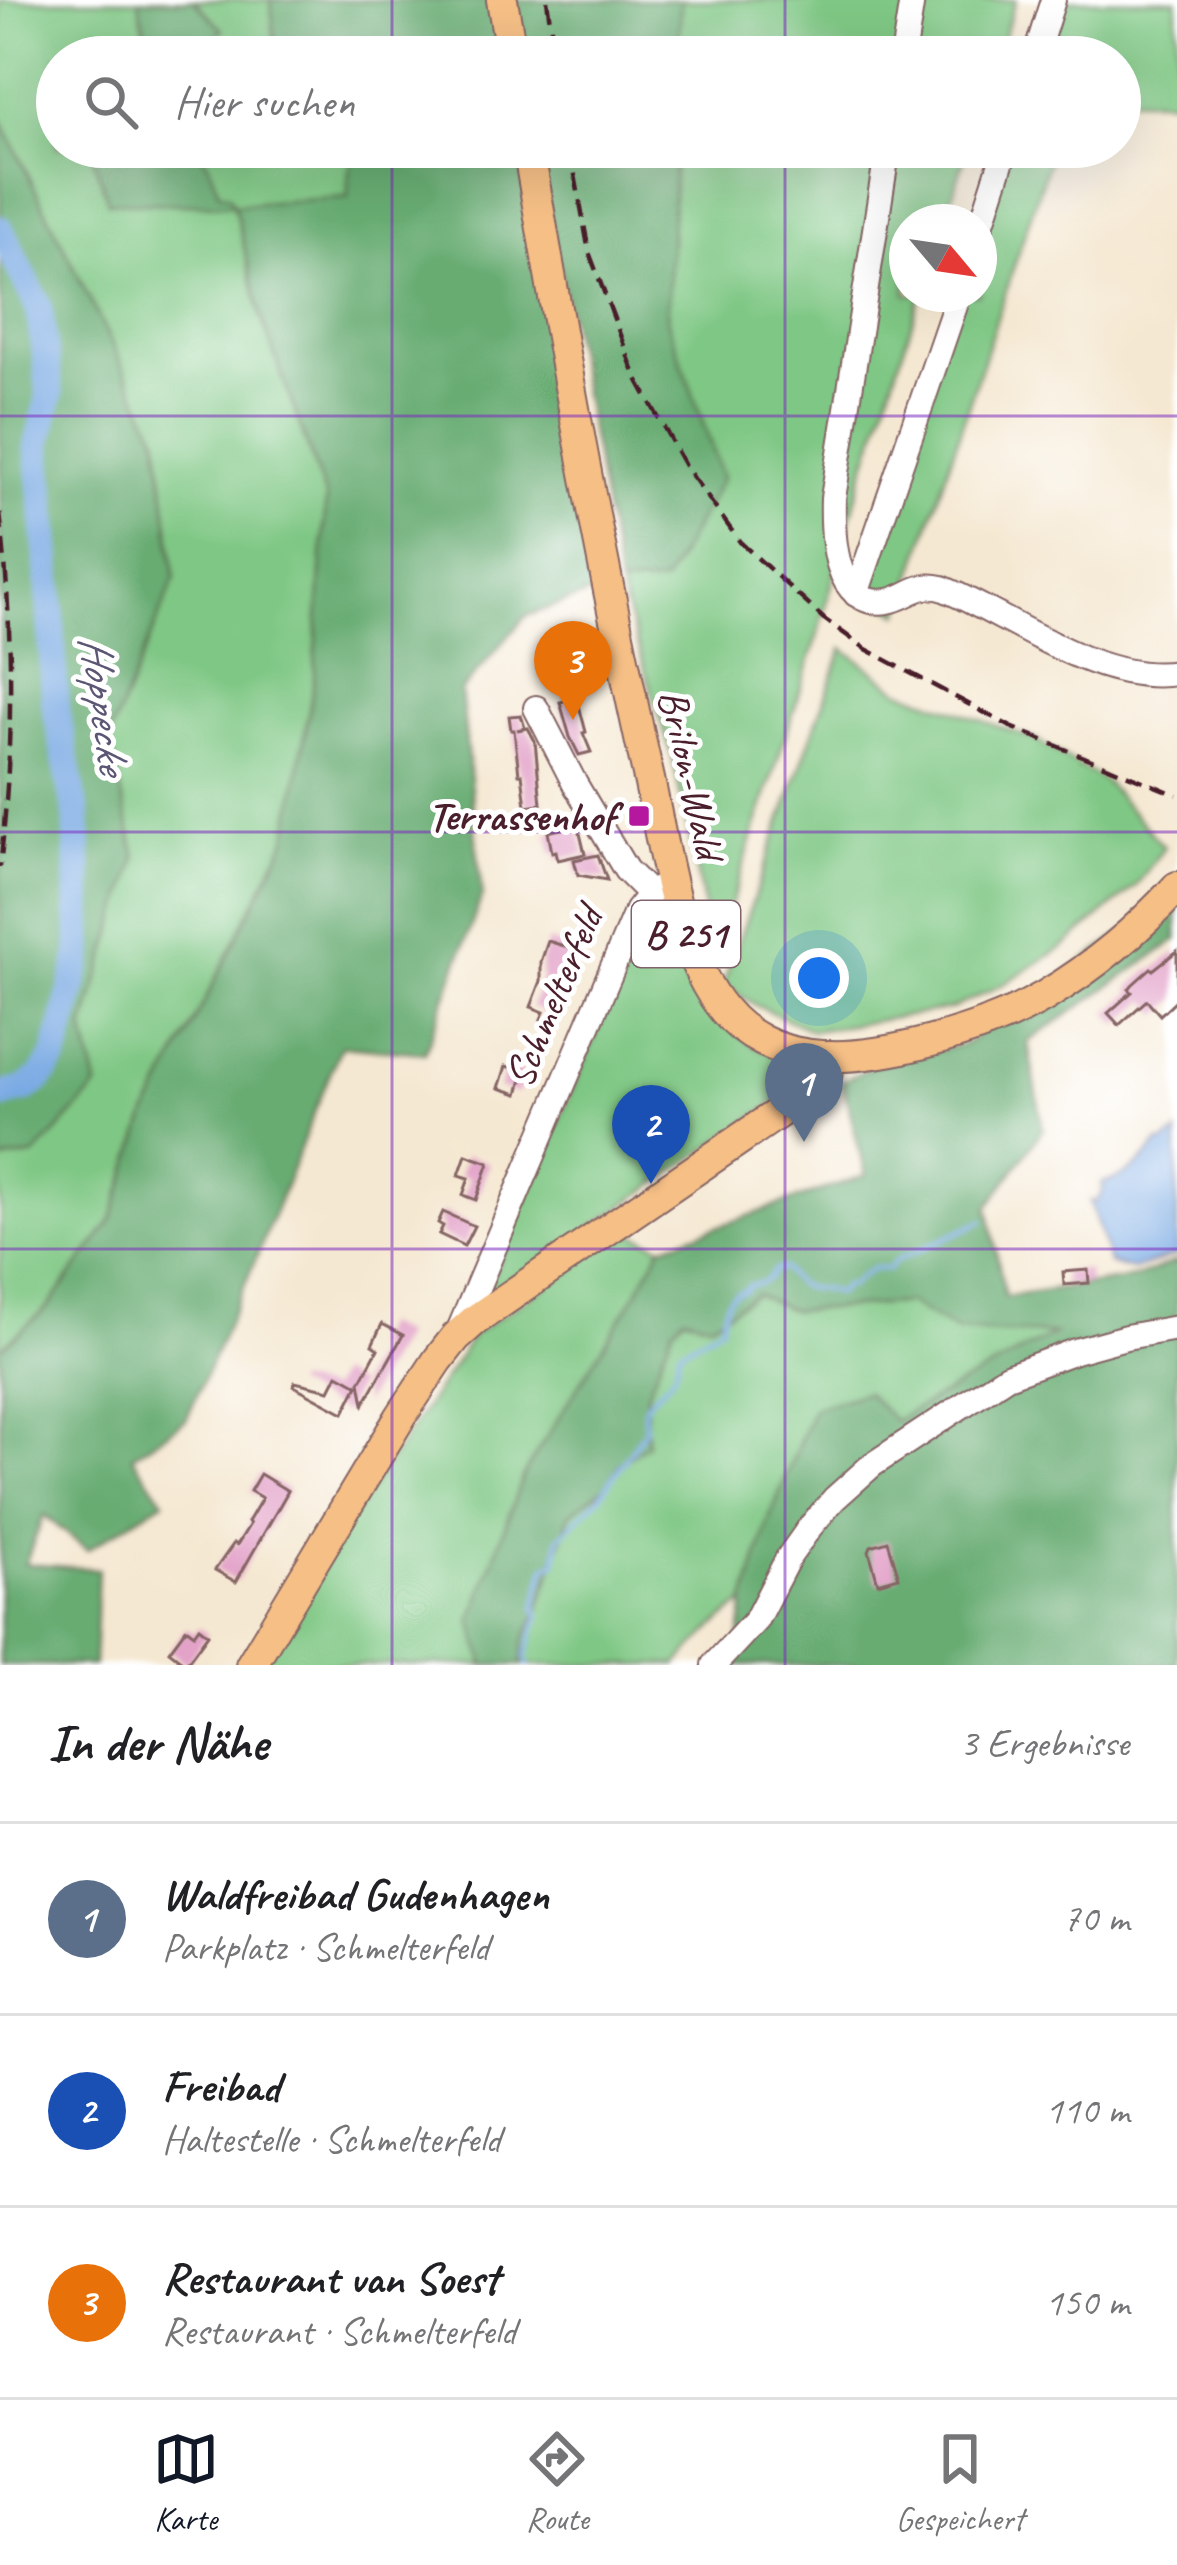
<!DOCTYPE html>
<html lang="de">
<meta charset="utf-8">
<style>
body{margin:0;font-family:Caveat,sans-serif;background:#f2f2f2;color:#202124}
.compass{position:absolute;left:889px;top:204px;width:108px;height:108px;border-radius:50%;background:#fff;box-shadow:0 12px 48px #0002;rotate:119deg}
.you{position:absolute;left:819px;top:978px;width:42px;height:42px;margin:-30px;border:9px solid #fff;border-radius:50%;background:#1a73e8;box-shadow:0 0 0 18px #1a73e833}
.badge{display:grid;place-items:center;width:78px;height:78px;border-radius:50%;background:#111827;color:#fff;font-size:39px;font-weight:700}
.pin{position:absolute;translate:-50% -99px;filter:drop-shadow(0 3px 6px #0008)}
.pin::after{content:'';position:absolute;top:63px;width:42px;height:36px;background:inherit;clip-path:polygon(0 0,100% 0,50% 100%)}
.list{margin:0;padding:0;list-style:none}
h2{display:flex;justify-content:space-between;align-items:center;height:156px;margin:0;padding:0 48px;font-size:51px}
h2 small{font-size:39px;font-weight:400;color:#757577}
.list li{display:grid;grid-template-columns:78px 1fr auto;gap:36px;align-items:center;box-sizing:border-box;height:192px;padding:0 48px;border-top:3px solid #e0e0e0}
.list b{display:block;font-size:45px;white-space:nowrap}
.list p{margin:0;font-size:39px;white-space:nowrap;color:#757577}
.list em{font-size:39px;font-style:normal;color:#757577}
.icon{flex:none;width:66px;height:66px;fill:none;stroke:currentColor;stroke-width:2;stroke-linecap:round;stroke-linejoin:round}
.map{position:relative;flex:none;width:1177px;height:1665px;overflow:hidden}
.search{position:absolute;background:#fff;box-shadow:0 12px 48px #0002;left:36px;right:36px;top:36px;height:132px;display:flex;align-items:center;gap:30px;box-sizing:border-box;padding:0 42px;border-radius:66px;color:#757577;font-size:45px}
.sheet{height:732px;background:#fff}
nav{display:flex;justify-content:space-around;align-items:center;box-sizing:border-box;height:168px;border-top:3px solid #e0e0e0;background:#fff;font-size:33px;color:#757577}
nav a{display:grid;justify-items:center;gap:6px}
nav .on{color:#111827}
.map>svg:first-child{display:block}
.green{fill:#7fc784;stroke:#647358;stroke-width:3}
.forest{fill:#67ac72;stroke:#58664e;stroke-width:3}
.water{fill:#78a9e3;stroke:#616487;stroke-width:3}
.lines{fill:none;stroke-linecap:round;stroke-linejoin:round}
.stream{stroke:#78a9e3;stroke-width:4.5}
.river{stroke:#78a9e3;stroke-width:27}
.building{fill:#e3a3c9}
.minor-casing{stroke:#866565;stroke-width:28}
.major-casing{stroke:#866565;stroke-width:34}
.minor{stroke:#fff;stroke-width:24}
.major{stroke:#f5bf86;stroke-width:30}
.rail{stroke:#4a1f2b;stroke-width:4.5;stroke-dasharray:18 9;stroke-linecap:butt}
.grid{fill:none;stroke:#7b2cbf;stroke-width:3;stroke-opacity:0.55}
.poi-dot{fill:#b5179e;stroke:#fff;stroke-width:4.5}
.labels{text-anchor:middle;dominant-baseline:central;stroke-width:10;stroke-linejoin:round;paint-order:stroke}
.shield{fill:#fff;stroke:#80626b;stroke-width:3}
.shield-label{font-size:39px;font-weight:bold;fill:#4a1f2b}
.street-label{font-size:42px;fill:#4a1f2b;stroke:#fff}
.poi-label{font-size:42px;font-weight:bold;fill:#4a1f2b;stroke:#fff;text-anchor:end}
.water-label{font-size:45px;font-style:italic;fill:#5c5675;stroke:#fff}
</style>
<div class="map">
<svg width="1177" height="1665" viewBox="0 0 1177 1665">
<rect width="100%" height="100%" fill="#fff"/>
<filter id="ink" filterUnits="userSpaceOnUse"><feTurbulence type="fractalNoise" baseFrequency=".00833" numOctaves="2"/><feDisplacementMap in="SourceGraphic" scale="24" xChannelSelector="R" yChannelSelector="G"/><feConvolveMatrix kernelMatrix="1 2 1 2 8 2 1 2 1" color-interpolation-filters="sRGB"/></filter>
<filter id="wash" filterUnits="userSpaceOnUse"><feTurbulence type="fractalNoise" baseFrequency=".004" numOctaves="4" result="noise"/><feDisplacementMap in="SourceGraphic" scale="48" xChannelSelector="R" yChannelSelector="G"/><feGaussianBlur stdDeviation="2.7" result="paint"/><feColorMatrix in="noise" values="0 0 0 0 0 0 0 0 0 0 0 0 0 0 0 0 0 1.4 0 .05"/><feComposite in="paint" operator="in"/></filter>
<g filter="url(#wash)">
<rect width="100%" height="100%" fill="#f5e8d2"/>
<g class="green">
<polygon points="0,0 271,0 274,38 305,57 57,57 57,147 356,147 349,171 348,197 234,206 261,317 326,498 314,682 287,839 147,1115 111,1222 48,1307 0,1349 0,1161 35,1155 97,1087 84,1028 136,858 109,738 175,578 158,438 0,118"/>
<polygon points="681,0 1016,0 997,57 678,57"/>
<polygon points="1052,0 1177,0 1177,101 1120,98 1120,57 1034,57"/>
<polygon points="675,147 968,147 944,222 907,222 907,294 921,294 861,480 816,642 714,956 673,760 619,586 722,478 667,320"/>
<polygon points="1004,147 1053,147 900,614 862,590 957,294 979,294 979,226"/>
<polygon points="843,648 899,690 1036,740 1104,781 1164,847 1136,886 1065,946 1004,984 951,1009 813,1031 757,1006 723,984"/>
<polygon points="666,900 682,960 703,1007 755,1047 802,1066 806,1070 805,1082 481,1303 652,904"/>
<polygon points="627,1231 662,1246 472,1620 485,1665 262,1665 341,1534 474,1334"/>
<polygon points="755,1294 793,1311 910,1303 956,1331 1057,1333 894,1421 767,1525 745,1602 710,1630 677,1665 522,1665 524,1642 540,1606 570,1514 608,1485 619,1464 646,1444 646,1396 673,1328 684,1316 711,1323"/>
</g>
<g class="forest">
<path d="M139,0H194L223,30L196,57H161C146,42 141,20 139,0Z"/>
<polygon points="271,0 492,0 501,57 305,57 274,38"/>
<polygon points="515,0 681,0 678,57 524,57"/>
<polygon points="0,118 158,438 175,578 109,738 136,858 84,1028 97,1087 35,1155 0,1161"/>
<polygon points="90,147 197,147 209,165 219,193 229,196 234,205 348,197 349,171 356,147 517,147 598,591 526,616 461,691 482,896 425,1053 341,1046 257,1256 186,1420 132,1456 164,1501 87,1550 44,1515 25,1564 98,1569 94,1665 0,1665 0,1349 48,1307 111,1222 147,1115 287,839 314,682 326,498 261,317 234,205 108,202"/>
<polygon points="537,147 675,147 667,320 722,478 664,583 619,586"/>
<polygon points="1177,895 1177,940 1028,1042 1043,1129 988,1207 1005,1297 1134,1278 1177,1261 1177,1665 738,1665 736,1662 745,1602 767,1525 813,1408 866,1392 894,1421 1054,1334 956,1331 909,1303 793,1311 755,1294 711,1323 684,1316 673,1328 646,1396 647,1444 619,1464 608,1485 570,1514 540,1606 524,1642 522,1665 485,1665 472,1620 523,1475 639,1289 662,1246 866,1175 842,1081 877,1064 965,1044"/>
</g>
<path class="water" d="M1177,1133V1255L1133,1270L1109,1263L1090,1201H1097L1103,1190L1102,1183C1130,1176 1142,1164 1159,1142L1162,1144Z"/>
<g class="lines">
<path class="stream" d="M528,1665L526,1656L539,1615L535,1608L546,1567L556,1563L559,1537L599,1498L646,1428C638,1395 656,1399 671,1378C677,1370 677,1359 680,1350L721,1326C726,1308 723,1294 745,1290L749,1285C762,1284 767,1282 774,1270L783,1268C804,1299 811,1282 837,1294L845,1285L851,1286L860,1277L874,1268L889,1269L895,1261L983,1221"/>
<polyline class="river" points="0,229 39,308 46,360 50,394 38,445 48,555 55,704 77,816 81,953 56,1056 41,1078 26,1089 0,1096"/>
</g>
<g id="blocks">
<g class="building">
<polygon points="577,698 586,732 583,733 591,752 579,755 570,737 560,702"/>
<polygon points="521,715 525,728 517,730 528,728 535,741 541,804 526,806 522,774 519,774 514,730 511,730 509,716"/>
<polygon points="578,825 585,854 558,860 556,851 552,852 548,832"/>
<polygon points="598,855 607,880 578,875 574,860"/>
<polygon points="548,941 577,950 557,1002 563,1004 556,1024 541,1019 544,1012 531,1007 541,981 541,962"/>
<polygon points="1177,951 1177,999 1160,1015 1147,1000 1119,1025 1108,1013 1132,992 1129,989 1132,985 1151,968 1153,970"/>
<polygon points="506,1066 524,1072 518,1094 499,1088"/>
<polygon points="466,1155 489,1163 476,1200 463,1195 469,1178 459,1175"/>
<polygon points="443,1212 474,1226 464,1246 439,1234 443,1226 438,1223"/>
<polygon points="1088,1270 1089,1283 1064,1285 1063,1272"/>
<polygon points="382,1324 403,1335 364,1404 360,1382 378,1349 372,1345"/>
<polygon points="338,1374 358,1385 344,1413 294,1386 295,1382 330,1390"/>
<polygon points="260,1474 288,1491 236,1582 215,1570 234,1543 237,1545 250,1524 248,1522 262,1498 250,1491"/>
<polygon points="888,1541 899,1577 878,1583 869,1551 871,1546"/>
<polygon points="199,1627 208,1634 186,1664 169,1651 186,1628 194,1634"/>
</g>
</g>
</g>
<g filter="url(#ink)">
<use href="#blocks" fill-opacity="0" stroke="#866565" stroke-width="3"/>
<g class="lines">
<g class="minor-casing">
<g id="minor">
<polyline points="903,57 912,0"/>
<polyline points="1035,57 1053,0"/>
<path d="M888,147L833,498C832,533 833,610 888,601C910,597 916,582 942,588C1012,617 1099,686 1177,673"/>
<polyline points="979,232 1006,147"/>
<polyline points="856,594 959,294"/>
<polyline points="536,708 575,784 626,870 650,894"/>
<polyline points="457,1335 637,910 650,894 658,889"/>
<polyline points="714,1665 756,1620 788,1558 810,1527 834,1499 872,1465 1007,1376 1075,1351 1126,1337 1177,1328"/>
</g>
</g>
<g class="major-casing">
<g id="major">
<polyline points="502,0 512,57"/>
<path d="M528,147C564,359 602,570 649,779C664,848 678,956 724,1010C745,1036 777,1051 810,1055C877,1063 987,1030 1045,996C1095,966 1138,930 1177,887"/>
<polyline points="251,1665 401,1416 438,1360 456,1337 475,1320 812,1090 826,1076 831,1056"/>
</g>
</g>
<use href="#minor" class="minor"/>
<use href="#major" class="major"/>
<g class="rail">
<polyline points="547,0 555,57"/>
<polyline points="570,147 589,252 635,375 685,466 740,542 824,619 866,649 1011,727 1177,795"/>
<path d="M0,513C14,632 13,748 0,867"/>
</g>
</g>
</g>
<path class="grid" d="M392,0V57M785,0V57M392,147V1665M785,147V1665M0,416H1177M0,832H1177M0,1249H1177"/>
<rect class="poi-dot" x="627" y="804" width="24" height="24" rx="6"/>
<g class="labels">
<rect class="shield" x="632" y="901" width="108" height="66" rx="9"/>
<g class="shield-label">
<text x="686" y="934">B 251</text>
</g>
<g class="street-label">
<text transform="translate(691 774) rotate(77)">Brilon-Wald</text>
<text transform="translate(554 997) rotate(-67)">Schmelterfeld</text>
</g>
<g class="poi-label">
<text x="615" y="816">Terrassenhof</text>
</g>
<g class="water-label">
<text transform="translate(104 704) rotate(82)">Hoppecke</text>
</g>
</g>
</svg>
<svg class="compass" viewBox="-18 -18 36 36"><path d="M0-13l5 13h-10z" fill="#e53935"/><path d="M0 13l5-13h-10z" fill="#757577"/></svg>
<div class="you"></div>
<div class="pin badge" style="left:804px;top:1142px;background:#5c6f8a">1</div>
<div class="pin badge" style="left:651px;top:1184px;background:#1a4fb4">2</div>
<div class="pin badge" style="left:573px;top:720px;background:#e8710a">3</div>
<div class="search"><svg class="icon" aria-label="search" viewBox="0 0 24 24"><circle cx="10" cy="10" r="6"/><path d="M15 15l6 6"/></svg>Hier suchen</div>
</div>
<section class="sheet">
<h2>In der Nähe<small>3 Ergebnisse</small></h2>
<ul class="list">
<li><span class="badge" style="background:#5c6f8a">1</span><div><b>Waldfreibad Gudenhagen</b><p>Parkplatz · Schmelterfeld</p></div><em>70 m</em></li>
<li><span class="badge" style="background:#1a4fb4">2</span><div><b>Freibad</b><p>Haltestelle · Schmelterfeld</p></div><em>110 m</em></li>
<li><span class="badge" style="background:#e8710a">3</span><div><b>Restaurant van Soest</b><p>Restaurant · Schmelterfeld</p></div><em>150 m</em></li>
</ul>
</section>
<nav>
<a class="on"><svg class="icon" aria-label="map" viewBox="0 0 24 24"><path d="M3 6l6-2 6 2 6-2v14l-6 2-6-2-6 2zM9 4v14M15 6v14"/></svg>Karte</a>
<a><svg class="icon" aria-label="directions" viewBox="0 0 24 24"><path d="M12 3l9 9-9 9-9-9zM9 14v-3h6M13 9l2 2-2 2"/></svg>Route</a>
<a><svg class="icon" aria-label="saved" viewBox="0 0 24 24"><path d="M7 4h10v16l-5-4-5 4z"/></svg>Gespeichert</a>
</nav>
